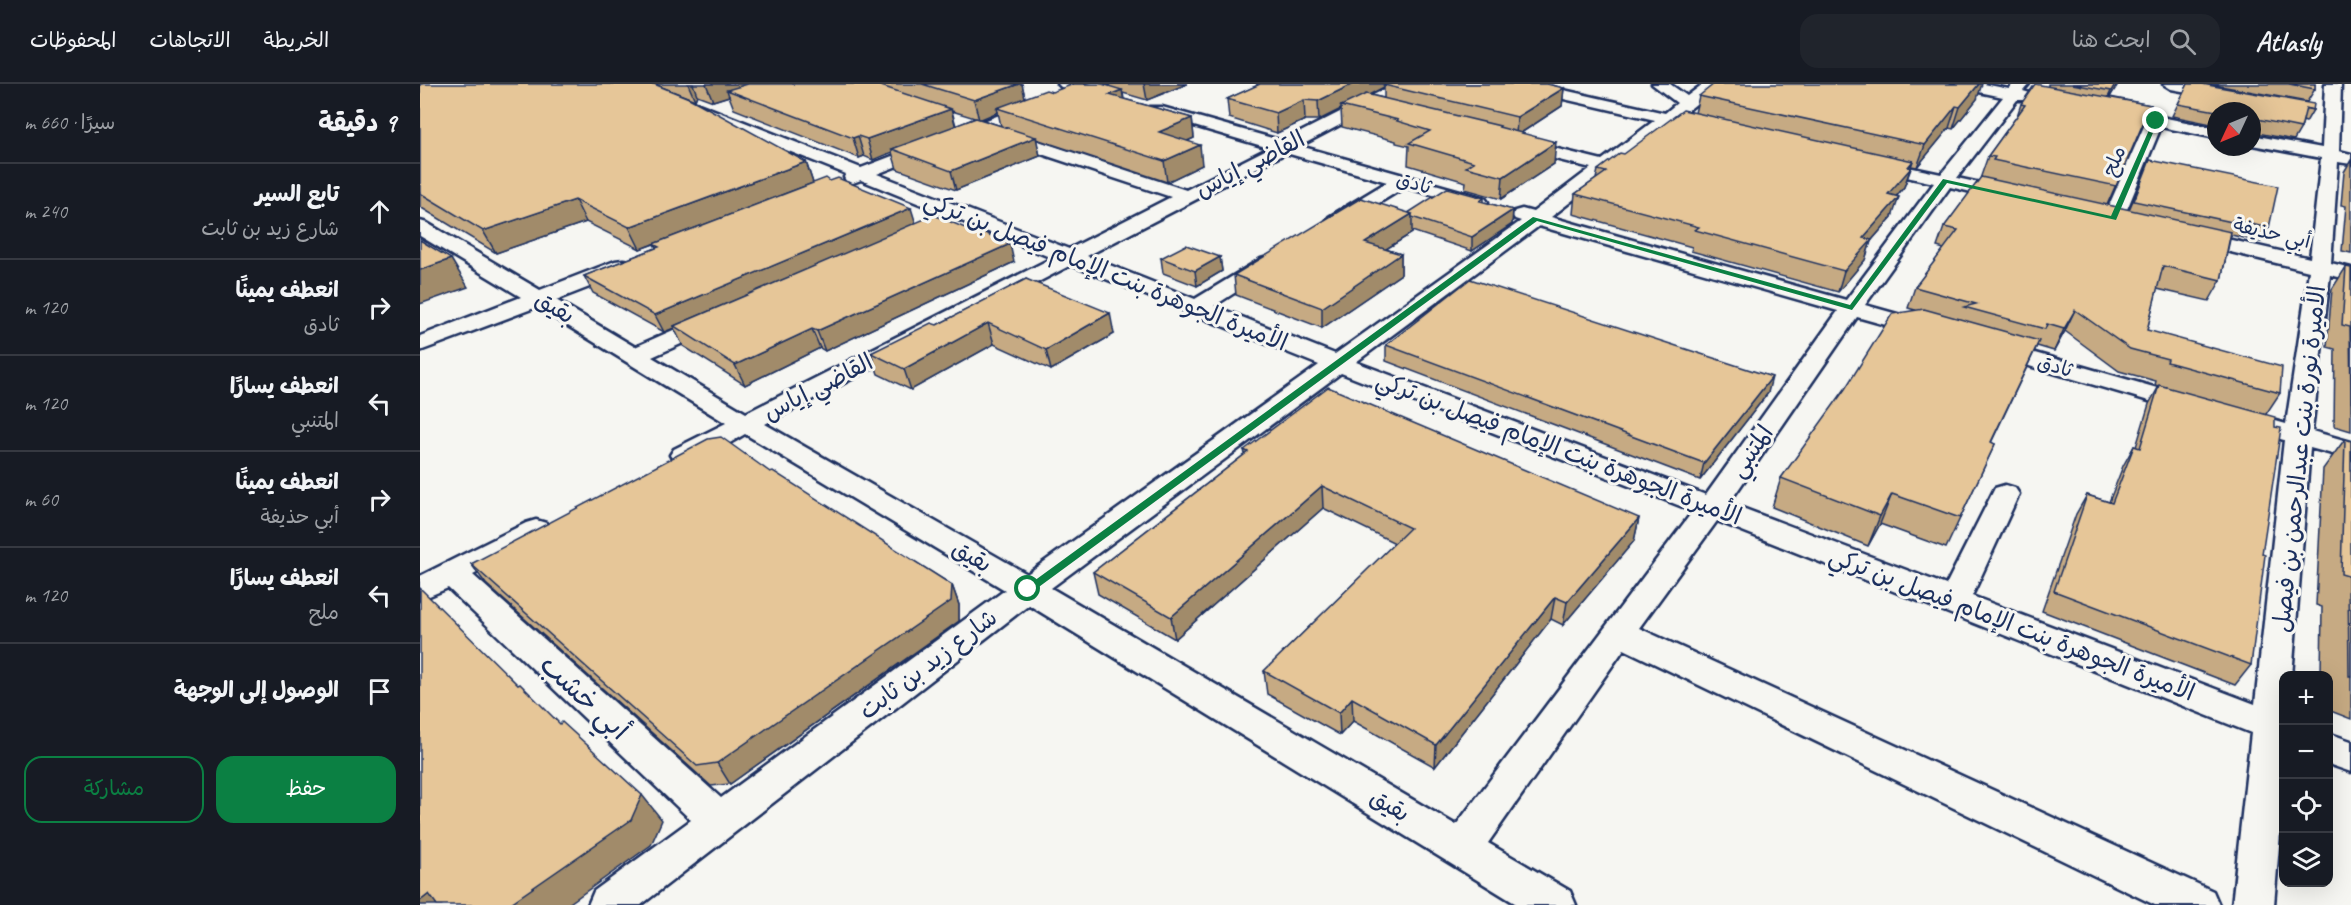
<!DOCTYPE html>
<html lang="ar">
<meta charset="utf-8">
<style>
body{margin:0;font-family:Caveat,"Playpen Sans Arabic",sans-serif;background:#20242c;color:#f1f3f6;direction:rtl}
.controls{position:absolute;right:18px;bottom:18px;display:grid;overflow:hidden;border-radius:12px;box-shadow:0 6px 24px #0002}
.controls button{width:54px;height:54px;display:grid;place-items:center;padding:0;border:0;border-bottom:2px solid #363941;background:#171b24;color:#f1f3f6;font:30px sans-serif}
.compass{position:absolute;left:1787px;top:18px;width:54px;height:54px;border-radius:50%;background:#171b24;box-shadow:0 6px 24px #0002;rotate:226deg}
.stop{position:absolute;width:18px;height:18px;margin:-14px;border:4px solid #0b8043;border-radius:50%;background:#fff}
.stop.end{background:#0b8043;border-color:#fff;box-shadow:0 2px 6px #0008}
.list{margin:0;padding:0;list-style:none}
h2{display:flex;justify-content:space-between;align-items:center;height:78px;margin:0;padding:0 24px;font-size:26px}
h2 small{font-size:20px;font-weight:400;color:#9ea1a6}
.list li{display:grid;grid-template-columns:39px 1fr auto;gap:18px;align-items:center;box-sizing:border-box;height:96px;padding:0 24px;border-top:2px solid #363941}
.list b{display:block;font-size:22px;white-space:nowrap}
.list p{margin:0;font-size:20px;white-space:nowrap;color:#9ea1a6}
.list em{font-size:20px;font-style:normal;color:#9ea1a6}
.actions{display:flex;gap:12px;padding:18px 24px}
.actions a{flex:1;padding:14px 0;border:2px solid #0b8043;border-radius:18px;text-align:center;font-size:21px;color:#0b8043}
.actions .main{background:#0b8043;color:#fff}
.icon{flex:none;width:33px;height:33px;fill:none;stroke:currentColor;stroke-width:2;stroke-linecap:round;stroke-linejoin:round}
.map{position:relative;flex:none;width:1931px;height:821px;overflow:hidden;direction:ltr}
header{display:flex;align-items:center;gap:36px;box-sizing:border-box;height:84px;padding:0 30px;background:#171b24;border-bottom:2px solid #363941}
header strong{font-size:28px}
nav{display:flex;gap:33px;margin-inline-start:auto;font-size:21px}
.search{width:420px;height:54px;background:#20242c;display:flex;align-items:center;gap:15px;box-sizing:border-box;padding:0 21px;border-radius:18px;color:#9ea1a6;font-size:22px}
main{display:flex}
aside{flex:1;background:#171b24}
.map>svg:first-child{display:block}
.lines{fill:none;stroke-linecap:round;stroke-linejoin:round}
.minor-casing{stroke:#1b2f5e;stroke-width:5}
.minor{fill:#f6f6f2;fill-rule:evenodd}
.wall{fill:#c6aa83;stroke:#1b2f5e;stroke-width:1.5;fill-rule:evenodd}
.shaded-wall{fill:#a18b6a;stroke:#1b2f5e;stroke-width:1.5}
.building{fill:#e6c698;stroke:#1b2f5e;stroke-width:1.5}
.route{fill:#0b8043}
.labels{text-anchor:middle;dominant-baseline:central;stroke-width:6;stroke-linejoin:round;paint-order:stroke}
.far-street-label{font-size:20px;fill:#1b2f5e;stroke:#f6f6f2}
.street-label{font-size:24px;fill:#1b2f5e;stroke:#f6f6f2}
.near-street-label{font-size:28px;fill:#1b2f5e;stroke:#f6f6f2}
</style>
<header>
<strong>Atlasly</strong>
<div class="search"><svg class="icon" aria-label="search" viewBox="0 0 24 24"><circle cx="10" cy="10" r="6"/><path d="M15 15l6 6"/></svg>ابحث هنا</div>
<nav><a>الخريطة</a><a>الاتجاهات</a><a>المحفوظات</a></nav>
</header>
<main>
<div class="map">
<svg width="1931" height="821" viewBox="0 0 1931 821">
<rect width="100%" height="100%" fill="#f6f6f2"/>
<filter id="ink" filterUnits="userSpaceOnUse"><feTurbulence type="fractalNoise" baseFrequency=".0167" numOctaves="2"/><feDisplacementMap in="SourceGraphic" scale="12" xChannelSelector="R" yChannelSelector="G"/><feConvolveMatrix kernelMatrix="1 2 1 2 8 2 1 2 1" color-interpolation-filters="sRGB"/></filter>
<g filter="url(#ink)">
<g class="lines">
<g class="minor-casing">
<g id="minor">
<path d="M206,0H228L441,84L611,19H623L625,22L623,25L457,90L649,165L751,113L576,55L573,51L576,47H588L766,106L849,64L730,29L728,26L730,23H742L863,57L975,0H995L992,3L880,62L1065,114L1068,118L1065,122L1058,124L985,103L923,141H909L906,137L909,133L967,98L866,69L667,172L775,215L841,175L848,173L855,175L859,179L855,183L794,222L915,270L1101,137L1095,135L1092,131L1095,127L1102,125L1113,128L1171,84L1091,64L1088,60L1091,56L1097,55L1182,76L1235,36L1092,3L1089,0H1117L1245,29L1257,19L1232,0H1250L1267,12L1283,0H1301L1261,32L1267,37L1265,41L1251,40L1131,133L1426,216L1514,99L1445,84L1442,80L1445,76L1451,75L1521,90L1583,13L1535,3L1532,0H1564L1589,5L1593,0H1609L1603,7L1614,10L1616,13L1614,16H1597L1537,94L1597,107L1599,111L1597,115L1590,117L1530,103L1445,221L1513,240L1517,245L1513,250L1505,252L1437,233L1309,419L1526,501L1575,404L1585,401L1595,404L1599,410L1552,512L1835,620L1864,356L1815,342L1811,336L1815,330L1824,328L1866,340L1889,187L1765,157L1762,153L1765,149L1772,147L1890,174L1901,74L1832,61V51L1902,64L1905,0H1921L1919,67L1931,70V80L1918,78L1911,179L1931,184V196L1910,191L1892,347L1931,358V375L1890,364L1872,592H1864V700L1854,821H1812L1831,649L1297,437L1219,544L1793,807L1799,821H1735L1204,565L1068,759L1150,807L1156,821H1098L609,521L221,821H168L174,807L271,736L28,504L0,516V492L106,439L116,436L126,439L131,446L126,453L53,491L301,714L585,506L325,350C305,361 277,383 254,377L250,371L254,365L306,339L117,223L0,267V252L101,213L0,152V137L7,139L120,206L195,177L203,176L211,177L214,182L211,187L136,216L215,263L285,232L293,230L301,232L304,237L301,242L232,273L326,329L632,174L441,96L433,99L426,97L424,93L426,90L209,3ZM1119,142L1418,227L1286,411L936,278ZM651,181L899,281L607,490L345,340ZM921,289L1273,427L1036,741L631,504Z"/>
<polygon points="638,0 663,0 695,9 697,12 689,17 641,3"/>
<polygon points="1743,0 1776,0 1811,7 1813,10 1805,15 1751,5"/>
<polygon points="1686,22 1796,44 1796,54 1741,43 1703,135 1700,139 1686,139 1683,135 1725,40 1680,30 1678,27"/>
<polygon points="1573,257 1779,316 1783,321 1779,326 1770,329 1565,269 1561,264 1565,259"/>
<polygon points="1908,649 1931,657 1931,688 1908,680"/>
</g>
</g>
<use href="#minor" class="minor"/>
</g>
<g class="wall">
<polygon points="0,0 386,78 393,99 594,178 405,267 400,264 325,301 263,262 254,244 244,248 173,209 164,192 236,164 234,160 220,165 166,138 76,169 0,123"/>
<path d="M234,0H602L605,14L632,8L690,2L684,0H767L727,16L703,9L704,15L772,34L774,54L767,57L782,81L747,98L616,55L620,72L536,106L477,85L472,68L453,76L444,72L439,74L314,25L309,12L293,17L277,11L275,16ZM532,27L555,34L536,42ZM578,28L581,42L560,35Z"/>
<path d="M836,0H1127L1144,4L1142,22L1101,49L1134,80L1081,115L1045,105L1046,98L988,81L989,62L976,59V57L922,43L921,25L899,36H885L857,49L809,34L807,15L839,1ZM964,3V14L950,11Z"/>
<polygon points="1628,0 1698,0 1690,13 1731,21 1687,121 1709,126 1730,76 1849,144 1841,158 1811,151 1801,196 1789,217 1737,205 1727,246 1860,309 1846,330 1842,470 1831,581 1815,601 1622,527 1656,430 1667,411 1689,418 1703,382 1714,362 1716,363 1729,320 1739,302 1735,301 1736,297 1699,287 1645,247 1634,267 1617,262 1571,359 1575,360 1526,464 1460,440 1448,462 1352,423 1361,394 1495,226 1488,224 1495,203 1524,165 1517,163 1524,143 1560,95 1568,72 1597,32 1601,20 1628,2"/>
<polygon points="1768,0 1893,26 1886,38 1883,37 1881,44 1874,56 1832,48 1832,27 1796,27 1796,41 1752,32"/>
<polygon points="1790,0 1895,0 1895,5 1887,18"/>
<polygon points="1279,12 1557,15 1533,45 1529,44 1497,83 1492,82 1484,103 1477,112 1472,133 1451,157 1445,176 1418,208 1271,167 1272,163 1153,130 1155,110 1176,95 1178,86 1275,29"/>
<polygon points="1931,76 1931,169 1922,167 1926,122 1921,121 1924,88"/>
<polygon points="1064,114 1064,118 1093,126 1092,140 1052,167 992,147 992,149 966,165 981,170 981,190 902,244 816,211 814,191 988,129"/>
<polygon points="800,173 802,187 777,202 743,189 741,174"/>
<polygon points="1926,183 1931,184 1931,347 1914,342 1915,265 1907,263 1912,205"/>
<polygon points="606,195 694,250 631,286 574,260 491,306 458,290 451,269 517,241"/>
<polygon points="966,261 1348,309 1280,396 966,277"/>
<polygon points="1925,355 1931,357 1931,635 1908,626 1908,591 1901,591 1902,523 1896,521 1903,385"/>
<polygon points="824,366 1219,434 1214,457 1143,541 1131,535 1015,683 933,637 920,651 847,610 844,587 975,459 903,424 755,555 678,510 673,488 825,370"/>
<polygon points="350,388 532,501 539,521 539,537 310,700 291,702 66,500 51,480"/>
</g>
<g class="shaded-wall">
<polygon points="268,0 273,0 277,11 275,16"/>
<polygon points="286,0 348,0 307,6 309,12 293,17"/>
<polygon points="599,0 602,0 606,18 577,24 578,28 559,36 554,16"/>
<polygon points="724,0 767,0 727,16"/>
<polygon points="933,0 971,0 964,1 964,3 926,23 921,22 921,25 899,36 898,17"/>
<polygon points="1559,0 1562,0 1557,15 1533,45 1540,23"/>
<polygon points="1695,0 1698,0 1685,20 1691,7"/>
<polygon points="1144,4 1142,22 1096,52 1097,33"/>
<polygon points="702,6 705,25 689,11"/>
<polygon points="884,16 885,36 857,49 856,29"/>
<polygon points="1536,22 1529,44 1497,83 1505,61"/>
<polygon points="531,25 536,44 472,65 472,68 453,76 447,55"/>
<polygon points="772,34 774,54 742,68 739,48"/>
<polygon points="438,52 444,72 439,74 433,54"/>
<polygon points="616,53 620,72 536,106 531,87"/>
<polygon points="1136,58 1134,80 1081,115 1083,93"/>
<polygon points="780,61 782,81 747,98 744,77"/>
<polygon points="1493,77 1484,103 1461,130 1468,110"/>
<polygon points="386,78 393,99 220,165 209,143"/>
<polygon points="1479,113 1472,133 1451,157 1445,176 1418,208 1424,187 1443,154"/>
<polygon points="155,116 166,138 76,169 63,147"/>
<polygon points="491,124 496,140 254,242 254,244 244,248 235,231"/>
<polygon points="1093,126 1092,140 1052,167 1052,153"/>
<polygon points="992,130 992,149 945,178 945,159"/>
<polygon points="590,160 594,178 405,267 397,247"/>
<polygon points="981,170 981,190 902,244 902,224"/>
<polygon points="800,173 802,187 777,202 775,187"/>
<polygon points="31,175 48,203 0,220 0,186"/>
<polygon points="1655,226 1645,247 1634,267 1644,245"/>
<polygon points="690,229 694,250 631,286 626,266"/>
<polygon points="568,239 574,260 491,306 484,285"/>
<polygon points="392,245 400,264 325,301 315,281"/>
<polygon points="1352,293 1348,309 1280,396 1284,379"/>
<polygon points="902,402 903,424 755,555 751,533"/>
<polygon points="1472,410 1460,440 1448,462 1460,432"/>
<polygon points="1219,434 1214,457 1143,541 1147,518"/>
<polygon points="532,501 539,521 539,537 310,700 297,679"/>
<polygon points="1135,513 1131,535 1015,683 1016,661"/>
<polygon points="932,614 933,637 920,651 919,629"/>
<polygon points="222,711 242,736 231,761 147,821 88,821"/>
<polygon points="9,810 21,821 0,821 0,817"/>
</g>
<g class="building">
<polygon points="0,0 234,0 269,14 386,78 209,143 155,116 63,147 0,109"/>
<polygon points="328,0 455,0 531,25 447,55 438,52 433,54 307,6"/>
<polygon points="502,0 599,0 554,16"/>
<polygon points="654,0 682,0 702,6 689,11 772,34 739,48 780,61 744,77 577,24 626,6 632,8"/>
<polygon points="840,0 933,0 898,17 884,16 856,29 807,15"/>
<polygon points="966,0 1127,0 1144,4 1097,33 964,1"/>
<polygon points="1294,0 1559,0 1540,23 1536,22 1505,61 1279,12"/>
<polygon points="1615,0 1731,21 1696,102 1573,76 1575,73 1568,72 1605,21 1601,20"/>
<polygon points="1652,0 1695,0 1691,7"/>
<polygon points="1768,0 1782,0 1894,20 1893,26 1886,24 1881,44 1832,34 1832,27 1796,27 1758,20"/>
<polygon points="1869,0 1895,0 1895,5"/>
<polygon points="946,10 1080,42 1079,43 1136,58 1083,93 1046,83 1054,78 989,59 1010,47 977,37 978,36 921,22"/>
<polygon points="1263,26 1493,77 1488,83 1491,84 1468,110 1479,113 1443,154 1452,156 1424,187 1275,146 1279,143 1155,110 1186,88 1178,86 1200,69 1204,70"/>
<polygon points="556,34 616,53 531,87 472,65"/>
<polygon points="1730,76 1858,102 1849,144 1812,136 1812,138 1714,117"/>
<polygon points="1561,93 1811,148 1801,196 1743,182 1727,246 1862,283 1860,309 1747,278 1748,275 1710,265 1655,226 1644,245 1627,240 1625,245 1544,223 1556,220 1495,203 1538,146 1524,143"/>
<polygon points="406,94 410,97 418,94 491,124 235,231 164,192 239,163 233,160"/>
<polygon points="1027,104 1064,114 1060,117 1093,126 1052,153 992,133 992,130 988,129"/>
<polygon points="941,114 992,130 945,159 981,170 902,224 814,191"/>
<polygon points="514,131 545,144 549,142 590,160 397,247 392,245 315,281 254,242"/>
<polygon points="0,156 31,175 0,186"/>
<polygon points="766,161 800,173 775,187 741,174"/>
<polygon points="1926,183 1931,184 1931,319 1930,243 1922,241"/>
<polygon points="606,195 690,229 626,266 568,239 484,285 451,269 511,239 517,241"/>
<polygon points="1050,195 1352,293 1284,379 966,261"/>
<polygon points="1504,225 1619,257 1571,358 1575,360 1540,434 1472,410 1460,432 1361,394 1425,305 1472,230"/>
<polygon points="1739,301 1855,333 1855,343 1861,344 1842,470 1845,471 1831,581 1634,507 1667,411 1692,419 1714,362 1720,364"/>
<polygon points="908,303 1219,434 1147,518 1135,513 1016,661 932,614 919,629 844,587 990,444 902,402 751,533 673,488 828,368 824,366"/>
<polygon points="301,353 350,388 353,387 532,501 531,517 297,679 277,682 51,480 288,355"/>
<polygon points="1925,355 1931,357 1931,592 1929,592 1928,492 1921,490"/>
<polygon points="0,504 98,601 100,600 140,640 142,638 222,711 211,736 88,821 17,821 9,810 0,817"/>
</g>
</g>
<polygon class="route" points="1736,35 1738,37 1696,136 1527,99 1432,226 1117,137 612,508 608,509 603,505 1113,133 1430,221 1523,95 1691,132 1733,37"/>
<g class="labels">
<g class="far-street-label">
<text transform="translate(1694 77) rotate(-67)">ملح</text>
<text transform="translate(994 99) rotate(16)">ثادق</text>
<text transform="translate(1852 149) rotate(13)">أبي حذيفة</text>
<text transform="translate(1635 282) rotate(16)">ثادق</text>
</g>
<g class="street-label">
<text transform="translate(830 80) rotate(-27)">القاضي إياس</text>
<text transform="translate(686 187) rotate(22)">الأميرة الجوهرة بنت الإمام فيصل بن تركي</text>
<text transform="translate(135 223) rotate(31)">بقيق</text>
<text transform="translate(398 303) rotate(-27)">القاضي إياس</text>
<text transform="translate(1139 364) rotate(21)">الأميرة الجوهرة بنت الإمام فيصل بن تركي</text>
<text transform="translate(1331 367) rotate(-55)">المتنبي</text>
<text transform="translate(1879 375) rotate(-84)">الأميرة نورة بنت عبدالرحمن بن فيصل</text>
<text transform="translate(552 472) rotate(30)">بقيق</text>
<text transform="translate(1592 540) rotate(21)">الأميرة الجوهرة بنت الإمام فيصل بن تركي</text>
<text transform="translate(508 580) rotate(-37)">شارع زيد بن ثابت</text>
<text transform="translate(970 721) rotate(31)">بقيق</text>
</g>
<g class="near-street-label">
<text transform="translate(165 613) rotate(43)">أبي خشب</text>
</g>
</g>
</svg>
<div class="controls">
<button>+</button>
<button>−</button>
<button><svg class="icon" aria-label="locate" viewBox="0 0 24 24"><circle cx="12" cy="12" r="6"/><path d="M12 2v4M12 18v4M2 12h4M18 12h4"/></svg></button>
<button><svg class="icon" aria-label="layers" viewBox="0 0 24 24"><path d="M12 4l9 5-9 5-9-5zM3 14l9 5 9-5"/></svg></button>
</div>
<svg class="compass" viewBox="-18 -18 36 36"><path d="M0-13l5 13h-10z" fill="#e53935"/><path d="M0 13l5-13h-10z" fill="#9ea1a6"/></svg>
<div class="stop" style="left:608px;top:505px"></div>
<div class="stop end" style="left:1736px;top:37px"></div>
</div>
<aside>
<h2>9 دقيقة<small>سيرًا · 660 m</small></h2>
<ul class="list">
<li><svg class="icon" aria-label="ahead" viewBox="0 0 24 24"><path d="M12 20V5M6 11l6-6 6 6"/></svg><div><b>تابع السير</b><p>شارع زيد بن ثابت</p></div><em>240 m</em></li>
<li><svg class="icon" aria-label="right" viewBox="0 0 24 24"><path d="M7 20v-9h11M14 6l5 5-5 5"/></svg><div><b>انعطف يمينًا</b><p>ثادق</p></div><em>120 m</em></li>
<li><svg class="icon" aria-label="left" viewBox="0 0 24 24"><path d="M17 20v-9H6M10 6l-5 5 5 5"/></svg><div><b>انعطف يسارًا</b><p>المتنبي</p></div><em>120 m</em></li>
<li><svg class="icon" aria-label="right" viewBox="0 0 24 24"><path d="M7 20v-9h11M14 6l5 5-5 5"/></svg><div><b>انعطف يمينًا</b><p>أبي حذيفة</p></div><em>60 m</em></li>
<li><svg class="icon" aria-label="left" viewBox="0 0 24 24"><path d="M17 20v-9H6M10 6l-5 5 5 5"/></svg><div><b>انعطف يسارًا</b><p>ملح</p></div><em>120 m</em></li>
<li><svg class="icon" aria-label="arrive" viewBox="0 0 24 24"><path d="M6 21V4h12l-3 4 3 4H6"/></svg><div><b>الوصول إلى الوجهة</b></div></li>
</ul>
<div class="actions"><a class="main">حفظ</a><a>مشاركة</a></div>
</aside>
</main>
